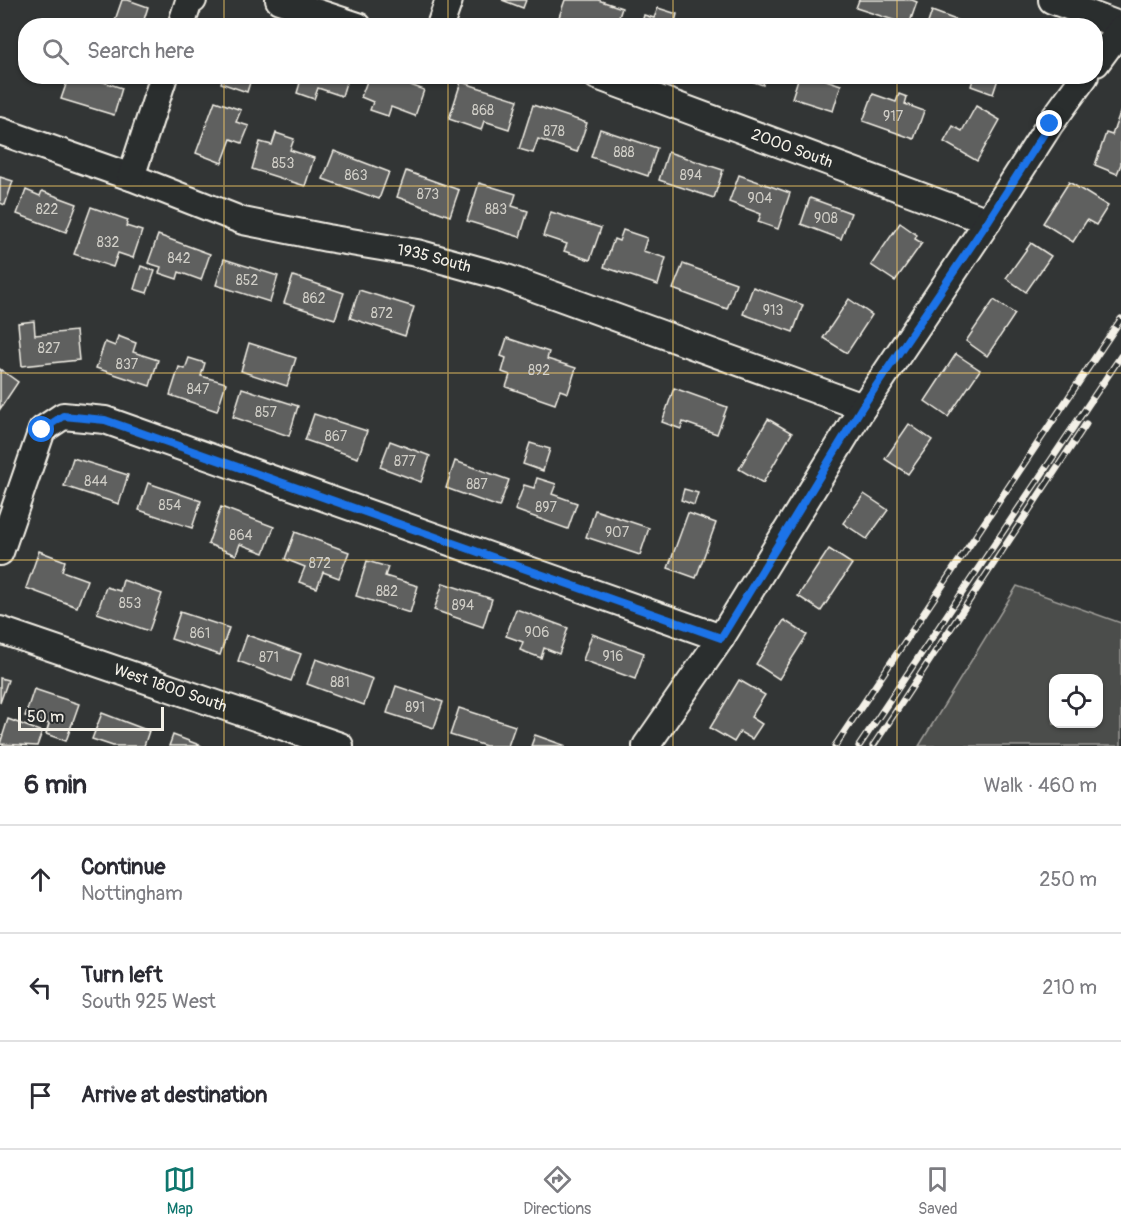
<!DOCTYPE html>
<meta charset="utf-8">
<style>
body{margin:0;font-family:Pangolin,sans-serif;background:#f2f2f3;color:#2b2b33}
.controls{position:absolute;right:18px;bottom:18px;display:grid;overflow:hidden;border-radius:12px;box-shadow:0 2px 4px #0004}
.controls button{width:54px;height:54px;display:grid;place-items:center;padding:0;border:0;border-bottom:2px solid #e1e1e2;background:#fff;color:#2b2b33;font:30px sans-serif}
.scale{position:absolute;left:18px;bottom:15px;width:146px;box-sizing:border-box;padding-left:6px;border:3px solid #f4f1e8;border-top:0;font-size:16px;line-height:21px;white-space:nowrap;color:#f4f1e8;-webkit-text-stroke:4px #2a2d2e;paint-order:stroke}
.stop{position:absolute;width:18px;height:18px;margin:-14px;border:4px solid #1a73e8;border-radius:50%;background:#fff}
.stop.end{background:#1a73e8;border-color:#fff;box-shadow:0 2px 6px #0008}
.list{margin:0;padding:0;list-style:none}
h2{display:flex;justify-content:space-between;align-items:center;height:78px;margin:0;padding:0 24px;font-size:26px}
h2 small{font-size:20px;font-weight:400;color:#7c7c81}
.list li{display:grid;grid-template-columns:39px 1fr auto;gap:18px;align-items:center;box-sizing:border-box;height:108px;padding:0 24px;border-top:2px solid #e1e1e2}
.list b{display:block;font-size:22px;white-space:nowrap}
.list p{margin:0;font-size:20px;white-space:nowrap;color:#7c7c81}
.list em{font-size:20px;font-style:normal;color:#7c7c81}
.icon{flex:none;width:33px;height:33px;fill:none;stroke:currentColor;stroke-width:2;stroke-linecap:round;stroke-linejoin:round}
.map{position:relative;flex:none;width:1121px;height:746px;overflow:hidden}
.search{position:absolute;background:#fff;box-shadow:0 2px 4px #0004;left:18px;right:18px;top:18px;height:66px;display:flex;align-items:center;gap:15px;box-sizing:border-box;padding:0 21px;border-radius:24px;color:#7c7c81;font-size:22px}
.sheet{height:402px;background:#fff}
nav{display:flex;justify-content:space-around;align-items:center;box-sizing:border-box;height:84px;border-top:2px solid #e1e1e2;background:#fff;font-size:16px;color:#7c7c81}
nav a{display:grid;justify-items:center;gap:3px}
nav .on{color:#0f766e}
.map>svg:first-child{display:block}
.green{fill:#4b4d4c;stroke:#a09f9a;stroke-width:1.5;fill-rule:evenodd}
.building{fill:#5f605f;stroke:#f4f1e8;stroke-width:1.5}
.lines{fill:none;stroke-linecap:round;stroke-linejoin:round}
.minor-casing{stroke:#f4f1e8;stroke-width:30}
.minor{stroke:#2a2d2e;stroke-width:26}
.rail-casing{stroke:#f4f1e8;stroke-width:7}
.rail{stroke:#2a2d2e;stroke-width:4.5;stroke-dasharray:14;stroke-linecap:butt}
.route{stroke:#1a73e8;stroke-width:8}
.grid{fill:none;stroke:#ffd166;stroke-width:1.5;stroke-opacity:0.55}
.labels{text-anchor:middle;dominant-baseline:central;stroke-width:5;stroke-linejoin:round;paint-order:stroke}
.number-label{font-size:14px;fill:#cfcdc6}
.street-label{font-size:16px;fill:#f4f1e8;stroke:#2a2d2e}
</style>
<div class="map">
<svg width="1121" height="746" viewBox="0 0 1121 746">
<rect width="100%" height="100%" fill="#323535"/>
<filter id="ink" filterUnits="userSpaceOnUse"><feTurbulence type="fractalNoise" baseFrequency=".0167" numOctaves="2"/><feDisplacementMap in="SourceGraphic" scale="12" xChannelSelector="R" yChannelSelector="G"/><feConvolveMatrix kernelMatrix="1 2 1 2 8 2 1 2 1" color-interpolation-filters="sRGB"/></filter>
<g filter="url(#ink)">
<path class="green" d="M1017,586L1121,623V746H919ZM1054,678H1098V724H1054Z"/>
<g class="building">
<polygon points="122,0 128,0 148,7 142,26 113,26"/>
<polygon points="502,0 526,0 523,8"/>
<polygon points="565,0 598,0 622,8 616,26 584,26 559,17"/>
<polygon points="859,0 912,0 917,2 909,25 856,8"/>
<polygon points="658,8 677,14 674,26 641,26 644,15 654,18"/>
<polygon points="932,11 964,23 963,26 927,26"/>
<polygon points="69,76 85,76 122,88 114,115 61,99"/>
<polygon points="223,76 252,76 247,92 221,83"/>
<polygon points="289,76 348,76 342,96 318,88 314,99 297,93 300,83 289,79"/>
<polygon points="369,76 386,76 424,90 415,116 391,107 388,116 370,110 373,102 361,97"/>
<polygon points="737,76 765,76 763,85"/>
<polygon points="799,76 827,76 826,80 841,85 833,111 792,98"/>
<polygon points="974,76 999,76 993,94 971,86"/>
<polygon points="461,82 518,100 509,129 484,121 481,130 449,119"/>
<polygon points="873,94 896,102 899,94 907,97 905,104 924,111 914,139 863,121"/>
<polygon points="215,101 241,110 236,122 249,126 242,143 231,139 222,163 196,153"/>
<polygon points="533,105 587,123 577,152 538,139 533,153 519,149"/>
<polygon points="976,106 1000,120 977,161 944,142 953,126 962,131"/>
<polygon points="1121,110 1121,164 1117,174 1095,165 1106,133 1112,135"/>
<polygon points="600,129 657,148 648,176 591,157"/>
<polygon points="276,133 294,139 290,150 314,158 305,186 252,169 260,142 272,145"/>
<polygon points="334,151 389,172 379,199 323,179"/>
<polygon points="668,152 723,170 714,198 659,180"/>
<polygon points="406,171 459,190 450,216 397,197"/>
<polygon points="739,175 790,193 778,229 758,222 761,214 729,202"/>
<polygon points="0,177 13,181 5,205 0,203"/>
<polygon points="1069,182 1108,206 1096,225 1087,220 1073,242 1043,223"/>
<polygon points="479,183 516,194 512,206 528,211 520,237 467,221"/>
<polygon points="26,190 40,196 42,191 77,204 66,232 17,214"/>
<polygon points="810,198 851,213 841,239 801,224"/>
<polygon points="91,207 128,220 126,226 142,231 133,258 118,253 113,267 74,254"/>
<polygon points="551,212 601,228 590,260 564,251 567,244 543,236"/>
<polygon points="900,223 917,235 915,239 922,243 895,281 871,265"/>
<polygon points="623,230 647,238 643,251 666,258 658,285 604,267 614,239 619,241"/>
<polygon points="158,235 210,254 201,280 179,272 177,279 159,273 161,267 148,263"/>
<polygon points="1031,243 1051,256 1026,292 1006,278"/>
<polygon points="224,259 278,276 270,302 216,285"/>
<polygon points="683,264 736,283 727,309 673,289"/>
<polygon points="141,266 155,271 147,293 134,289"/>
<polygon points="293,276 344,293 335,319 284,303"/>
<polygon points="753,287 803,305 793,332 743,314"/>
<polygon points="359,290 414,307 405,336 350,318"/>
<polygon points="849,299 872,315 847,353 823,338"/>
<polygon points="994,300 1015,314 987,356 966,341"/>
<polygon points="34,321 35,335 76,331 79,360 22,366 18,323"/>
<polygon points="118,336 136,343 133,352 158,360 150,386 96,368 105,342 115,346"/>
<polygon points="507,338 549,352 547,359 576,368 568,393 560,390 555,404 506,387 510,375 502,372 506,358 501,356"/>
<polygon points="249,343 296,358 287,386 241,371"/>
<polygon points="956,354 980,370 948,417 925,401"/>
<polygon points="189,358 205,363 201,376 226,383 217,411 170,395 179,367 185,369"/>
<polygon points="0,369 18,382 0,409"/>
<polygon points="242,388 298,406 289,436 233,417"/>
<polygon points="674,388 727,407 717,434 683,422 681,429 662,422"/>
<polygon points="314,414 367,431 358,458 305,440"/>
<polygon points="768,419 792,433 763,483 739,469"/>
<polygon points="909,424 932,440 908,474 885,459"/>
<polygon points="390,441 430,456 421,482 380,467"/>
<polygon points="530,443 550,449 543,471 523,464"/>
<polygon points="73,458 128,475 119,504 64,486"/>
<polygon points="455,461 509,480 499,507 446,488"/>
<polygon points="537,478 556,484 552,494 577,503 568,529 515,510 524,485 534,488"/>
<polygon points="148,483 201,501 192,528 139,510"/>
<polygon points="684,489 698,493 694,505 681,500"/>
<polygon points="864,494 888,510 867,539 843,523"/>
<polygon points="221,507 274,527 264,553 240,544 236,555 208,544"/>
<polygon points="595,510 649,528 640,555 586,537"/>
<polygon points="688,513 716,523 696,578 668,568"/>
<polygon points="295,532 349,552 339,578 323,572 317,588 299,582 305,567 285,559"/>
<polygon points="829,549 852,564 821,611 798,596"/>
<polygon points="39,551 65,561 62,571 87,580 77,607 26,588"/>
<polygon points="367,561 388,567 385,576 418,586 410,613 356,596"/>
<polygon points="123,580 162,594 149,631 97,613 106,587 120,591"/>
<polygon points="443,583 492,599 483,627 434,610"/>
<polygon points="516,609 568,628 559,654 544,648 541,658 520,650 523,642 506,636"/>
<polygon points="180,612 229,628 220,655 171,639"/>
<polygon points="784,620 807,635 779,679 756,664"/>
<polygon points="592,634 644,653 635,679 583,660"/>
<polygon points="247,635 301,654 291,681 238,661"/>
<polygon points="316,659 373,679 364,705 307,684"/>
<polygon points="0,678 8,680 0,703"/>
<polygon points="739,680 765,695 751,717 762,724 752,739 740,732 734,742 710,728"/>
<polygon points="396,686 443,702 434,728 387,713"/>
<polygon points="34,689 79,704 66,741 46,734 49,724 25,716"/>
<polygon points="459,708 515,726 508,746 486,746 450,735"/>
<polygon points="102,713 149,731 144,746 113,746 92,739"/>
<polygon points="8,719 42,732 37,746 0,744"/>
<polygon points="173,735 202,746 169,746"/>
<polygon points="535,735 566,746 531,746"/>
</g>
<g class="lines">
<g class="minor-casing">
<g id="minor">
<polyline points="279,0 358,26"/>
<polyline points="1052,0 1121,26"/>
<polyline points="181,26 189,1 193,0"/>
<polyline points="440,26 449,0"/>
<polyline points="1096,63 1121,29"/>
<path id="s1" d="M597,76L988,221"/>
<path id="s2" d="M0,131L131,177L243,221L327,238L417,253L504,277L863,407"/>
<polyline points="131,177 164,76"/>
<polyline points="0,552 42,430 63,416 105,420 721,638"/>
<path id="s3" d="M0,630L340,746"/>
<polyline points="646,746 721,638 863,407 988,221 1050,124 1085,76"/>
</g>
</g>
<use href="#minor" class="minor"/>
<g class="rail-casing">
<g id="rail">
<polyline points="835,746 1121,319"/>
<polyline points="859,746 1121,356"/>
<polyline points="873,746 1086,424"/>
</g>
</g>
<use href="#rail" class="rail"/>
</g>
</g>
<g class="lines" filter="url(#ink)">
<polyline class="route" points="42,430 63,416 105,420 721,638 862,407 988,221 1050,124"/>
</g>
<path class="grid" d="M224,0V26M448,0V26M673,0V26M897,0V26M224,76V746M448,76V746M673,76V746M897,76V746M0,186H1121M0,373H1121M0,560H1121"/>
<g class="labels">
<g class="number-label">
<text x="483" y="110">868</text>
<text x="893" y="116">917</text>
<text x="554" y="131">878</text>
<text x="624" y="152">888</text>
<text x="283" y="163">853</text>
<text x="356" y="175">863</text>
<text x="691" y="175">894</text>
<text x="428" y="194">873</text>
<text x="760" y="198">904</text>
<text x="47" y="209">822</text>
<text x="496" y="209">883</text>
<text x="826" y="218">908</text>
<text x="108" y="242">832</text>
<text x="179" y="258">842</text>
<text x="247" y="280">852</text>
<text x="314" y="298">862</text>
<text x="773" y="310">913</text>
<text x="382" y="313">872</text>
<text x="49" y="348">827</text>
<text x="127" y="364">837</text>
<text x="539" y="370">892</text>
<text x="198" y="389">847</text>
<text x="266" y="412">857</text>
<text x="336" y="436">867</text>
<text x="405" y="461">877</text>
<text x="96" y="481">844</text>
<text x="477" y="484">887</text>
<text x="170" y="505">854</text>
<text x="546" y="507">897</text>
<text x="617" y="532">907</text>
<text x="241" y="535">864</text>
<text x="320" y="563">872</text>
<text x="387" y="591">882</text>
<text x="130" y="603">853</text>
<text x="463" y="605">894</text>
<text x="537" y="632">906</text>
<text x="200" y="633">861</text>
<text x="613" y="656">916</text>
<text x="269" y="657">871</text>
<text x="340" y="682">881</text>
<text x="415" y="707">891</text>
</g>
<g class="street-label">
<text stroke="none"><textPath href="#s1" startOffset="208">2000 South</textPath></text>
<text stroke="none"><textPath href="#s2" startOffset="454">1935 South</textPath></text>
<text stroke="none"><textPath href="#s3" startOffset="180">West 1800 South</textPath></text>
</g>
</g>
</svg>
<div class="controls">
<button><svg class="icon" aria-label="locate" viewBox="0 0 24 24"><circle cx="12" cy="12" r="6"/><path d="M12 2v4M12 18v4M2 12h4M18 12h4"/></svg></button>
</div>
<div class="scale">50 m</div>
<div class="stop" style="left:42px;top:430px"></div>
<div class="stop end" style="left:1050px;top:124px"></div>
<div class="search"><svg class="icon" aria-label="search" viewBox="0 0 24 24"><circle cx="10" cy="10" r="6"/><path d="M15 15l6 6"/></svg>Search here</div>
</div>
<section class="sheet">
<h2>6 min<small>Walk · 460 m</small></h2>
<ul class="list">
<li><svg class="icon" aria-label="ahead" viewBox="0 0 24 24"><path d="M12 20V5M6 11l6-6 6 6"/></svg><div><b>Continue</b><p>Nottingham</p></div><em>250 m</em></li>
<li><svg class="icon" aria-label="left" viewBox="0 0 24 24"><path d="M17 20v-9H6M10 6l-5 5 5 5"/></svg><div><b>Turn left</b><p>South 925 West</p></div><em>210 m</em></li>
<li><svg class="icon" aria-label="arrive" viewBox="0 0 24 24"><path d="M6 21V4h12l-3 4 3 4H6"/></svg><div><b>Arrive at destination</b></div></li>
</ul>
</section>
<nav>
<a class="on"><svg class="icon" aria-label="map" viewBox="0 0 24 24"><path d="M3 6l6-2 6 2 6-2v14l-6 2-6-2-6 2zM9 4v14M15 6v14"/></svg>Map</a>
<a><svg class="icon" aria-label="directions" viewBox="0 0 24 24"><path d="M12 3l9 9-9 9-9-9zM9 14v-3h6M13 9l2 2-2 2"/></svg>Directions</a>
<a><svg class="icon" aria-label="saved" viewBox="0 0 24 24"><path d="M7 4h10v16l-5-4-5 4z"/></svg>Saved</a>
</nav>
